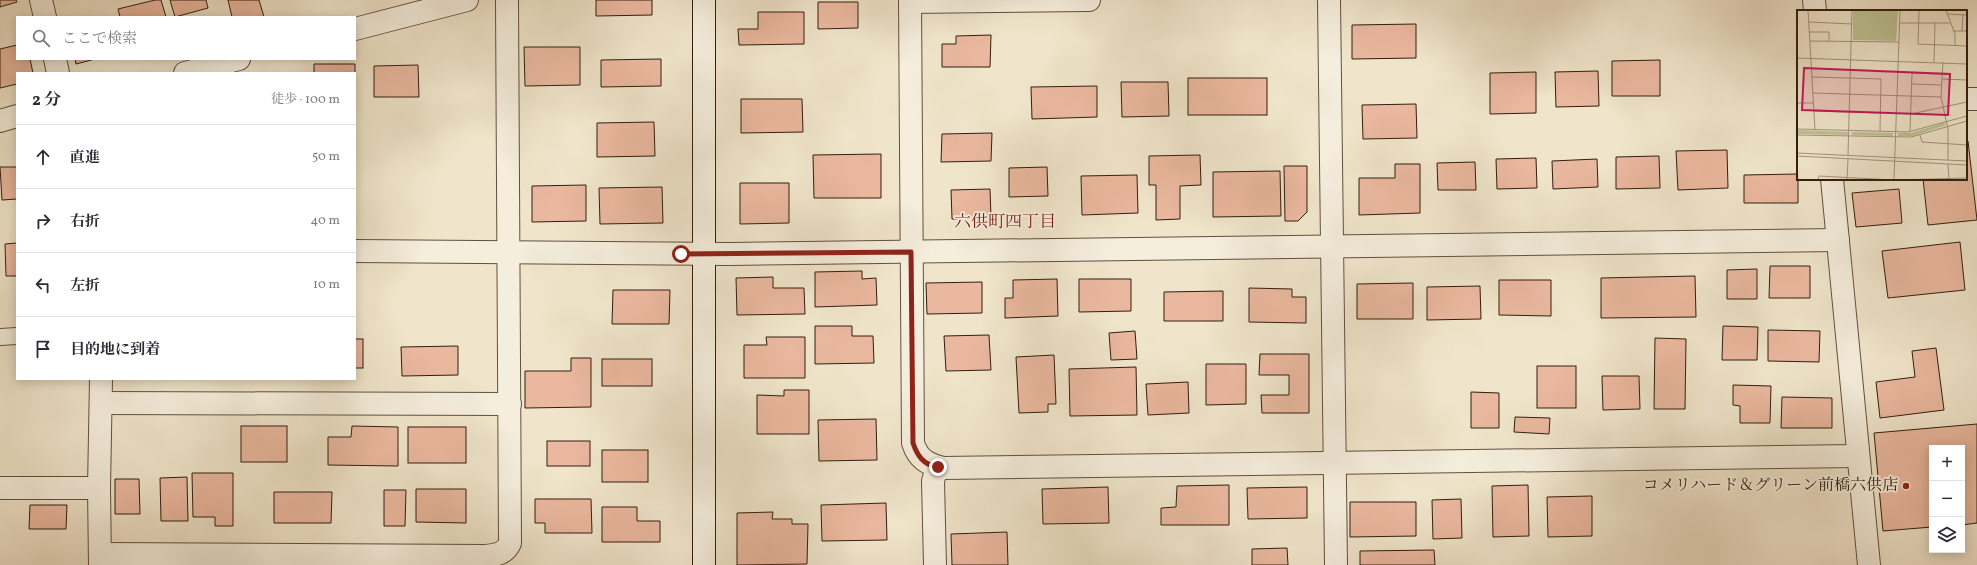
<!DOCTYPE html>
<html lang="ja">
<meta charset="utf-8">
<style>
body{margin:0;font-family:Vollkorn,"Noto Serif JP",serif;background:#f2f2f3;color:#2b2b33}
.controls{position:absolute;right:12px;bottom:12px;display:grid;overflow:hidden;border-radius:0px;box-shadow:0 2px 10px #0003}
.controls button{width:36px;height:36px;display:grid;place-items:center;padding:0;border:0;border-bottom:1px solid #e1e1e2;background:#fff;color:#2b2b33;font:20px sans-serif}
.stop{position:absolute;width:12px;height:12px;margin:-9px;border:3px solid #8f2418;border-radius:50%;background:#fff}
.stop.end{background:#8f2418;border-color:#fff;box-shadow:0 1px 4px #0008}
.list{margin:0;padding:0;list-style:none}
h2{display:flex;justify-content:space-between;align-items:center;height:52px;margin:0;padding:0 16px;font-size:17px}
h2 small{font-size:13px;font-weight:400;color:#7c7c81}
.list li{display:grid;grid-template-columns:26px 1fr auto;gap:12px;align-items:center;box-sizing:border-box;height:64px;padding:0 16px;border-top:1px solid #e1e1e2}
.list b{display:block;font-size:15px;white-space:nowrap}
.list em{font-size:13px;font-style:normal;color:#7c7c81}
.icon{flex:none;width:22px;height:22px;fill:none;stroke:currentColor;stroke-width:2;stroke-linecap:round;stroke-linejoin:round}
.map{position:relative;flex:none;width:1977px;height:565px;overflow:hidden}
.search{position:absolute;background:#fff;box-shadow:0 2px 10px #0003;left:16px;top:16px;width:340px;height:44px;display:flex;align-items:center;gap:10px;box-sizing:border-box;padding:0 14px;border-radius:0px;color:#7c7c81;font-size:15px}
.panel{position:absolute;background:#fff;box-shadow:0 2px 10px #0003;left:16px;top:72px;width:340px;height:308px;border-radius:0px}
.map>svg:first-child{display:block}
.building{fill:#eab89f;stroke:#321e0f}
.lines{fill:none;stroke-linecap:round;stroke-linejoin:round}
.lane-casing{stroke:#62503e;stroke-width:18}
.street-casing{stroke:#62503e;stroke-width:24}
.secondary-casing{stroke:#321e0f;stroke-width:24}
.lane{stroke:#f5eedd;stroke-width:16}
.street{stroke:#f5eedd;stroke-width:22}
.secondary{stroke:#f5eedd;stroke-width:22}
.route{stroke:#8f2418;stroke-width:5}
.poi-dot{fill:#8f2418;stroke:#f5eedd;stroke-width:1.5}
.labels{text-anchor:middle;dominant-baseline:central;stroke-width:3.5;stroke-linejoin:round;paint-order:stroke}
.poi-label{font-size:16px;fill:#321e0f;stroke:#f5eedd;text-anchor:end}
.neighbourhood-label{font-size:17px;fill:#7a1f14;stroke:#f5eedd}
.inset-road{fill:none;stroke:#a49580;stroke-width:1}
.view{fill:#c2185b;fill-opacity:0.15;stroke:#c2185b;stroke-width:2}
.inset-edge{fill:none;stroke:#321e0f;stroke-width:2}
</style>
<div class="map">
<svg width="1977" height="565" viewBox="0 0 1977 565">
<rect width="100%" height="100%" fill="#f0e5cb"/>
<filter id="stains"><feTurbulence type="fractalNoise" baseFrequency=".005" numOctaves="4"/><feColorMatrix values="0 0 0 0 .2 0 0 0 0 .09 0 0 0 0 .02 0 0 0 .5 -.17"/></filter>
<radialGradient id="worn" r=".72"><stop offset=".6" stop-color="#630" stop-opacity="0"/><stop offset="1" stop-color="#630" stop-opacity=".3"/></radialGradient>
<g class="building">
<polygon points="0,0 16,0 17,2 0,7"/>
<polygon points="155,0 161,0 166,17 120,17 118,9"/>
<polygon points="170,0 206,0 208,8 175,17"/>
<polygon points="228,0 259,0 264,17 232,17"/>
<polygon points="596,0 652,0 652,15 596,16"/>
<polygon points="818,2 858,2 858,28 818,29"/>
<polygon points="758,12 804,12 804,44 739,45 738,29 758,29"/>
<polygon points="1416,24 1416,58 1352,59 1352,25"/>
<polygon points="991,35 990,67 942,67 942,44 956,44 956,36"/>
<polygon points="17,45 17,59 30,59 33,73 17,73 17,84 0,88 0,49"/>
<polygon points="524,47 580,47 580,85 525,86"/>
<polygon points="75,59 95,59 76,64"/>
<polygon points="661,59 661,86 601,87 601,60"/>
<polygon points="1660,60 1660,96 1612,96 1612,61"/>
<polygon points="314,64 355,64 355,92 355,73 314,73"/>
<polygon points="418,65 419,97 374,97 374,66"/>
<polygon points="1598,71 1599,106 1556,107 1555,72"/>
<polygon points="1536,72 1536,113 1490,114 1490,73"/>
<rect x="1188" y="78" width="79" height="37"/>
<polygon points="1121,82 1168,82 1169,116 1122,117"/>
<polygon points="1097,86 1097,117 1032,119 1031,87"/>
<polygon points="741,99 802,99 803,132 741,133"/>
<polygon points="1416,104 1417,138 1363,139 1362,105"/>
<polygon points="654,122 655,156 597,157 597,123"/>
<polygon points="992,133 991,161 941,162 942,134"/>
<polygon points="1966,141 1968,141 1977,220 1928,225 1923,179 1966,179"/>
<polygon points="1727,150 1728,188 1678,190 1676,151"/>
<polygon points="881,154 881,198 814,198 813,155"/>
<polygon points="1200,155 1201,185 1180,186 1180,219 1156,220 1156,185 1149,185 1149,156"/>
<polygon points="1659,156 1660,188 1616,189 1616,157"/>
<polygon points="1536,158 1537,188 1497,189 1496,159"/>
<polygon points="1597,159 1598,187 1553,189 1552,161"/>
<polygon points="1475,162 1476,190 1438,190 1437,163"/>
<polygon points="1395,164 1420,164 1420,213 1359,215 1359,178 1395,178"/>
<polygon points="1284,166 1307,166 1307,212 1298,221 1285,221"/>
<polygon points="0,167 17,167 17,199 2,200"/>
<polygon points="1047,167 1048,196 1009,197 1009,168"/>
<polygon points="1280,171 1281,216 1213,217 1213,172"/>
<polygon points="1798,174 1798,203 1744,203 1744,175"/>
<polygon points="1137,175 1138,213 1082,215 1081,176"/>
<polygon points="740,183 789,183 789,223 740,224"/>
<polygon points="586,185 586,221 532,222 532,186"/>
<polygon points="662,187 663,223 600,224 599,188"/>
<polygon points="990,189 991,218 952,219 951,190"/>
<polygon points="1899,189 1902,223 1856,227 1852,193"/>
<polygon points="1960,242 1965,290 1888,298 1882,251"/>
<polygon points="17,243 17,276 6,276 5,244"/>
<polygon points="1770,266 1810,266 1810,298 1769,298"/>
<polygon points="1757,269 1757,299 1727,299 1727,270"/>
<polygon points="862,271 862,279 876,278 877,305 815,307 815,272"/>
<polygon points="1695,276 1696,317 1601,318 1601,278"/>
<polygon points="773,277 773,288 804,288 805,314 737,315 736,278"/>
<polygon points="1057,279 1058,316 1005,318 1005,298 1013,298 1013,280"/>
<polygon points="1079,279 1131,279 1131,311 1079,312"/>
<polygon points="1499,280 1551,280 1551,316 1499,315"/>
<polygon points="982,282 982,313 927,314 926,283"/>
<polygon points="1413,283 1413,319 1357,319 1357,284"/>
<polygon points="1480,286 1481,319 1427,320 1427,287"/>
<polygon points="1249,288 1292,289 1292,297 1306,297 1306,323 1249,322"/>
<polygon points="613,290 670,290 669,324 612,324"/>
<polygon points="1223,291 1223,321 1164,321 1164,292"/>
<polygon points="815,326 852,326 852,336 873,336 874,363 815,364"/>
<polygon points="1723,326 1758,327 1757,360 1722,360"/>
<polygon points="1768,330 1820,331 1819,362 1768,361"/>
<polygon points="1135,331 1137,359 1111,360 1109,333"/>
<polygon points="989,335 991,370 946,371 944,336"/>
<polygon points="766,337 805,337 805,378 744,378 744,345 767,345"/>
<polygon points="1655,338 1686,339 1685,409 1654,409"/>
<rect x="355" y="339" width="8" height="29"/>
<polygon points="458,346 458,375 402,376 401,347"/>
<polygon points="1936,348 1944,410 1880,418 1876,382 1915,377 1912,351"/>
<polygon points="1260,354 1309,354 1309,413 1262,413 1261,395 1289,395 1289,375 1259,375"/>
<polygon points="1054,355 1056,404 1048,404 1048,412 1019,413 1016,357"/>
<polygon points="571,358 591,358 591,407 525,408 525,371 571,371"/>
<rect x="602" y="359" width="50" height="27"/>
<polygon points="1206,364 1246,364 1246,404 1206,405"/>
<rect x="1537" y="366" width="39" height="42"/>
<polygon points="1136,367 1137,415 1070,416 1069,369"/>
<polygon points="1602,376 1639,376 1640,409 1603,410"/>
<polygon points="1188,382 1189,413 1148,415 1146,384"/>
<polygon points="1733,385 1771,386 1770,423 1740,423 1740,406 1733,405"/>
<polygon points="784,390 809,390 809,434 757,434 757,395 784,396"/>
<polygon points="1471,392 1499,393 1499,428 1471,428"/>
<polygon points="1782,397 1832,398 1832,428 1781,428"/>
<polygon points="1515,417 1550,418 1549,434 1514,432"/>
<polygon points="876,419 877,460 819,461 818,420"/>
<polygon points="1977,424 1977,523 1962,525 1962,448 1932,448 1932,527 1883,531 1874,433"/>
<rect x="241" y="426" width="46" height="36"/>
<polygon points="352,426 398,427 398,466 328,465 328,437 351,437"/>
<rect x="408" y="427" width="58" height="36"/>
<rect x="547" y="441" width="43" height="25"/>
<rect x="602" y="450" width="46" height="32"/>
<polygon points="192,473 233,473 233,526 215,526 215,517 193,517"/>
<polygon points="187,477 188,521 161,521 160,478"/>
<polygon points="115,479 139,479 140,514 115,514"/>
<polygon points="1229,485 1229,525 1161,525 1161,508 1176,507 1177,486"/>
<polygon points="1528,485 1529,536 1493,537 1492,486"/>
<polygon points="1108,487 1109,523 1043,524 1042,489"/>
<polygon points="1307,487 1307,518 1248,519 1247,488"/>
<polygon points="416,489 466,489 466,523 416,522"/>
<polygon points="384,490 406,490 405,526 384,526"/>
<polygon points="274,492 332,492 331,523 274,523"/>
<polygon points="1592,496 1592,536 1548,537 1547,497"/>
<polygon points="535,499 591,499 592,533 545,533 545,523 535,523"/>
<polygon points="1461,499 1462,538 1433,539 1432,500"/>
<polygon points="1350,502 1416,502 1416,536 1350,537"/>
<polygon points="886,503 887,540 822,541 821,505"/>
<polygon points="30,505 67,505 66,529 29,529"/>
<polygon points="602,507 637,507 637,521 660,521 660,542 602,542"/>
<polygon points="773,512 772,519 792,519 792,524 808,524 807,564 737,565 737,513"/>
<polygon points="1007,532 1008,565 952,565 951,534"/>
<polygon points="1287,548 1288,565 1252,565 1252,549"/>
<polygon points="1434,550 1435,565 1360,565 1360,551"/>
</g>
<g class="lines">
<g class="lane-casing">
<polyline id="lane" points="0,337 17,336"/>
</g>
<g class="street-casing">
<g id="street">
<polyline points="41,0 45,17"/>
<path d="M910,0L913,443C918,459 927,464 943,468L1858,456"/>
<polyline points="1329,0 1336,565"/>
<polyline points="1814,0 1815,11"/>
<polyline points="910,2 1089,0"/>
<polyline points="355,29 467,0"/>
<polyline points="55,59 58,73"/>
<polyline points="185,73 239,59"/>
<polyline points="1966,99 1977,99"/>
<polyline points="0,121 17,116"/>
<polyline points="1832,179 1869,565"/>
<polyline points="355,251 729,254 1838,240"/>
<polyline points="101,403 510,404"/>
<polyline points="0,488 99,488"/>
<path d="M101,554L485,556C496,555 505,554 510,543L507,0"/>
<polyline points="100,565 99,488 101,379"/>
<polyline points="935,565 933,481 937,467"/>
</g>
</g>
<g class="secondary-casing">
<polyline id="secondary" points="704,0 704,565"/>
</g>
<use href="#lane" class="lane"/>
<use href="#street" class="street"/>
<use href="#secondary" class="secondary"/>
</g>
<g class="lines">
<path class="route" d="M681,254L911,252L913,443C917,455 923,465 938,467"/>
</g>
<circle class="poi-dot" cx="1906" cy="486" r="4"/>
<g class="labels">
<g class="poi-label">
<text x="1898" y="486">コメリハード＆グリーン前橋六供店</text>
</g>
<g class="neighbourhood-label">
<text x="1005" y="222">六供町四丁目</text>
</g>
</g>
<g transform="translate(1797 10)">
<rect width="170" height="170" fill="#f0e5cb"/>
<path d="M56,0H101L99,31L56,30ZM147,113L149,115L115,126H101V123H114ZM1,120L51,122V125L1,124ZM54,122L96,123V126L55,125Z" fill="#bec394"/>
<path class="inset-road" d="M11,0L18,120M122,0L121,34L170,36M122,0H148M149,0L158,24V36M150,4L170,5M12,12L55,14M103,13H153M156,21H170M165,21L166,4M12,22H32V31M13,31L102,32M0,48L170,54M137,52L138,13M146,52L144,87L151,119V150M15,67L84,69L83,121M145,69L170,70M114,74L145,75M16,83L144,87M0,93H17M17,101L84,103M114,104L170,92M0,119L111,122L170,106M113,122L115,63L145,64M0,125L114,127L170,111M123,125L125,132L170,135M0,143L170,151M51,145L55,0M0,146L170,155M0,151L1,170M151,154L152,170M21,170L22,166L97,170L170,168M50,170L51,149M97,170L103,0"/>
<path class="view" d="M7,58L153,64L151,105L5,100Z"/>
<rect width="170" height="170" class="inset-edge"/>
</g>
<rect width="100%" height="100%" filter="url(#stains)"/>
<rect width="100%" height="100%" fill="url(#worn)"/>
</svg>
<div class="controls">
<button>+</button>
<button>−</button>
<button><svg class="icon" aria-label="layers" viewBox="0 0 24 24"><path d="M12 4l9 5-9 5-9-5zM3 14l9 5 9-5"/></svg></button>
</div>
<div class="stop" style="left:681px;top:254px"></div>
<div class="stop end" style="left:938px;top:467px"></div>
<div class="search"><svg class="icon" aria-label="search" viewBox="0 0 24 24"><circle cx="10" cy="10" r="6"/><path d="M15 15l6 6"/></svg>ここで検索</div>
<section class="panel">
<h2>2 分<small>徒歩 · 100 m</small></h2>
<ul class="list">
<li><svg class="icon" aria-label="ahead" viewBox="0 0 24 24"><path d="M12 20V5M6 11l6-6 6 6"/></svg><div><b>直進</b></div><em>50 m</em></li>
<li><svg class="icon" aria-label="right" viewBox="0 0 24 24"><path d="M7 20v-9h11M14 6l5 5-5 5"/></svg><div><b>右折</b></div><em>40 m</em></li>
<li><svg class="icon" aria-label="left" viewBox="0 0 24 24"><path d="M17 20v-9H6M10 6l-5 5 5 5"/></svg><div><b>左折</b></div><em>10 m</em></li>
<li><svg class="icon" aria-label="arrive" viewBox="0 0 24 24"><path d="M6 21V4h12l-3 4 3 4H6"/></svg><div><b>目的地に到着</b></div></li>
</ul>
</section>
</div>
